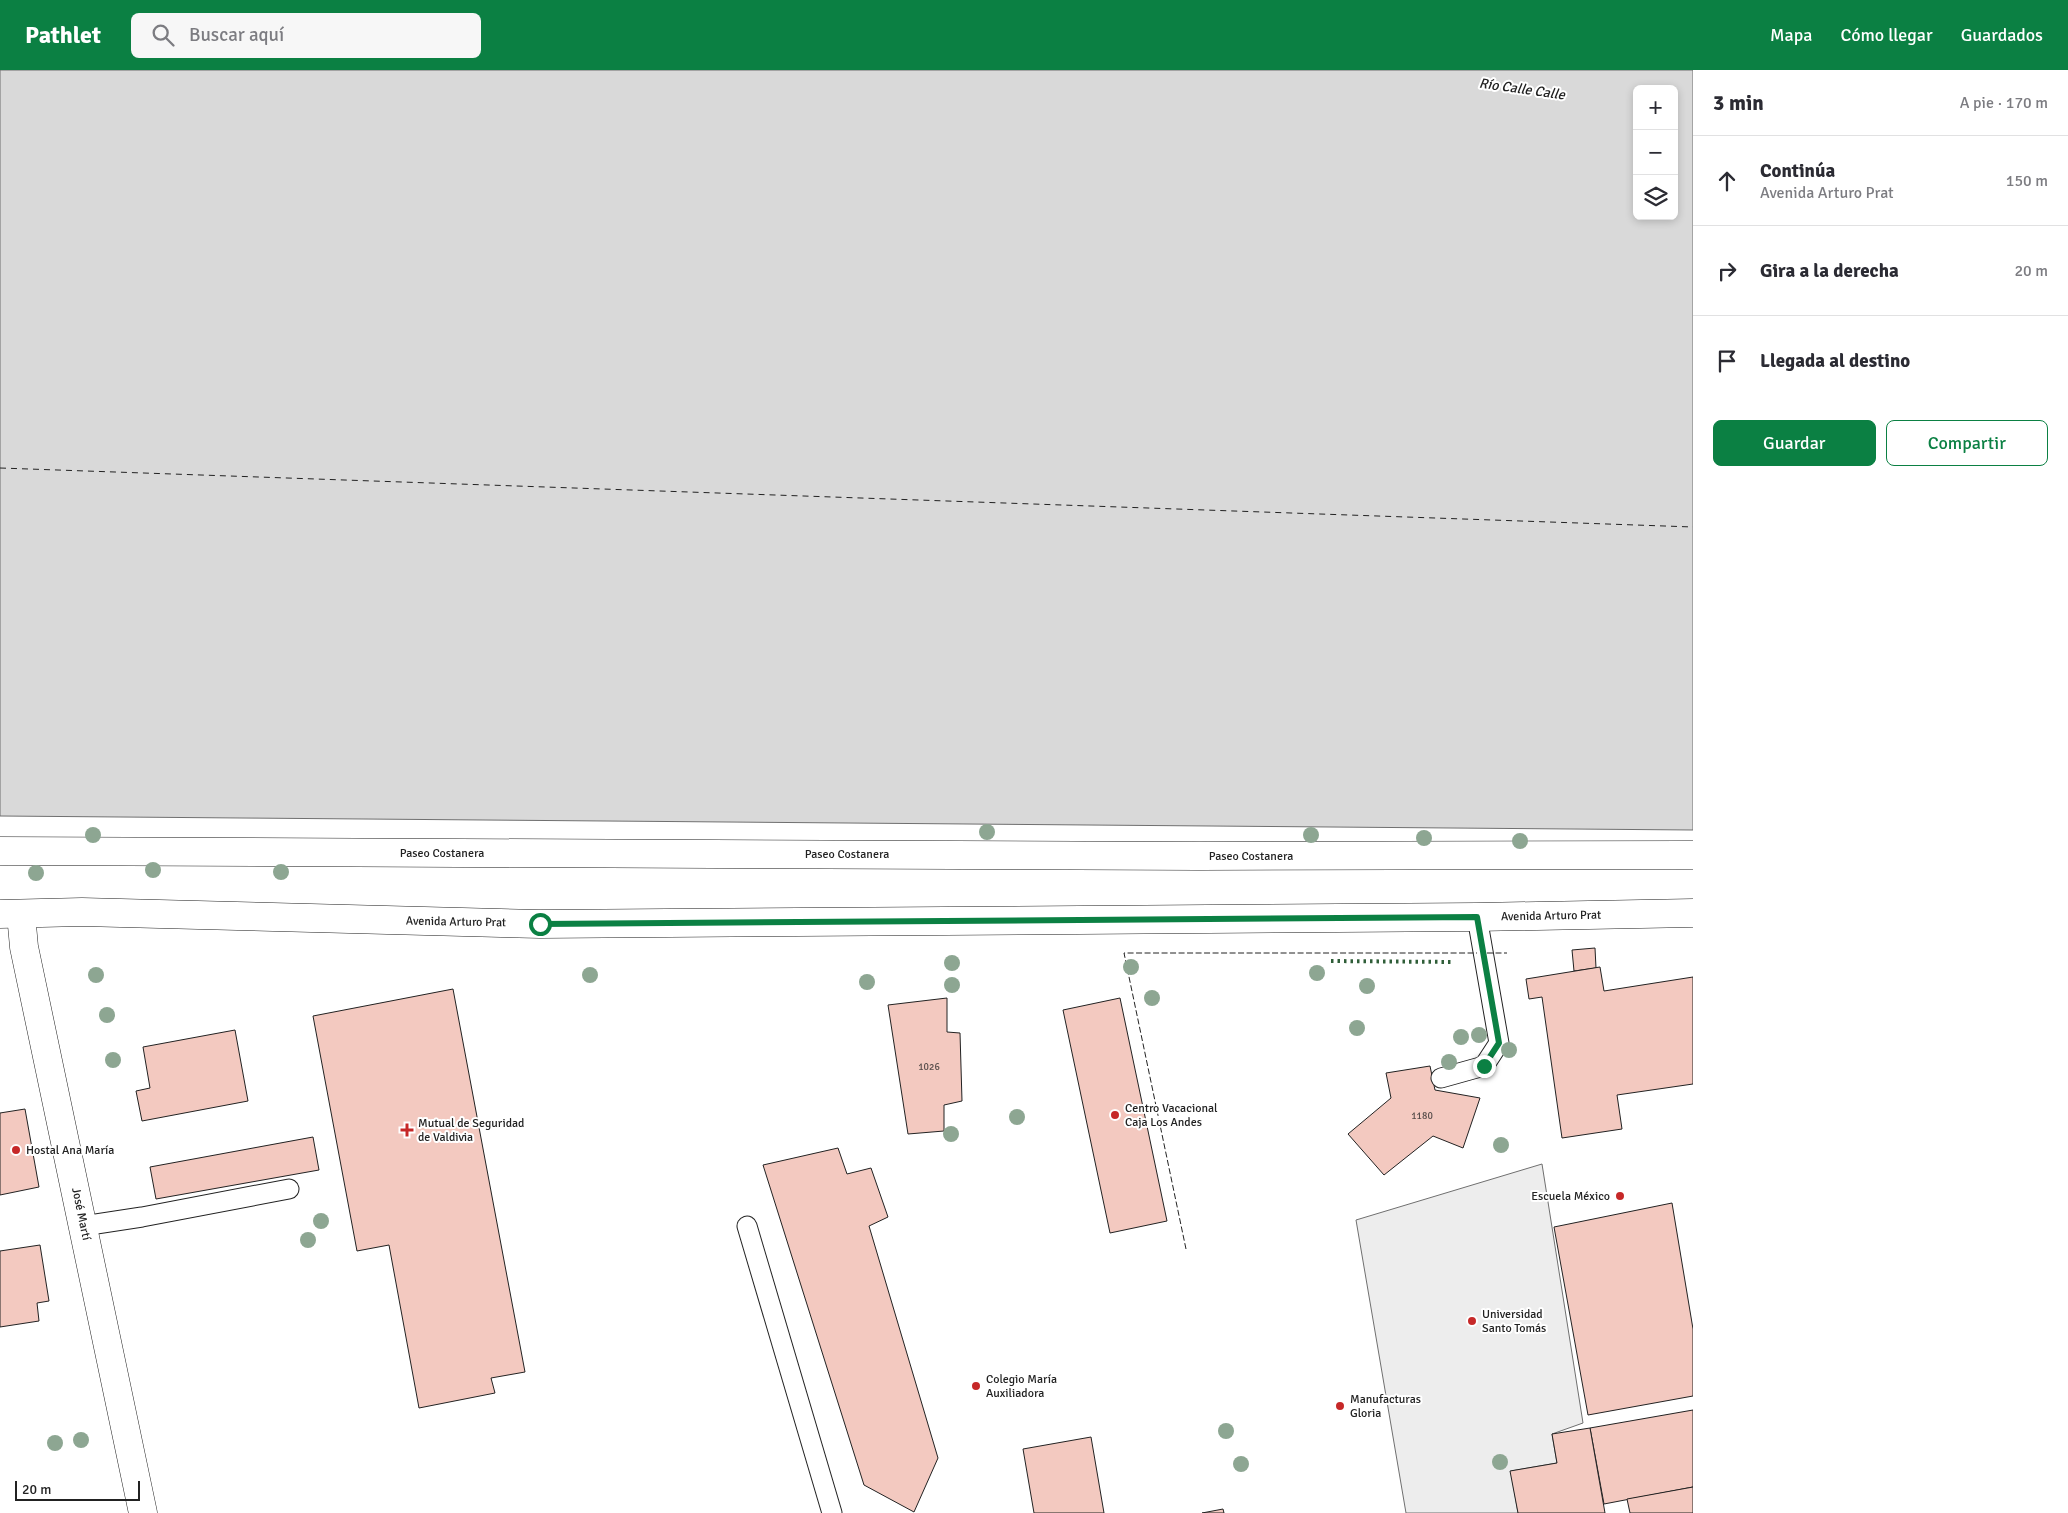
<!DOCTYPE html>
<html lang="es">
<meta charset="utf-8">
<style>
body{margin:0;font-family:Signika,sans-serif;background:#f7f7f7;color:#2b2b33}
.controls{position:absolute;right:15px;top:15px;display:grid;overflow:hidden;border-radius:8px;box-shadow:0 2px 8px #0003}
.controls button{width:45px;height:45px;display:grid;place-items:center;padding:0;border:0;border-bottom:1px solid #e1e1e2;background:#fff;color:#2b2b33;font:25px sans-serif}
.scale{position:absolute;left:15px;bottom:12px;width:125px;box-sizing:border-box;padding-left:5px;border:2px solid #222;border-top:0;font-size:14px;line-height:18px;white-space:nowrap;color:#222;-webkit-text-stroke:4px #fff;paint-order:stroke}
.stop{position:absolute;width:15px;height:15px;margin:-11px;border:4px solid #0b8043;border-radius:50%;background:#fff}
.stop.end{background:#0b8043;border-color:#fff;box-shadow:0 1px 5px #0008}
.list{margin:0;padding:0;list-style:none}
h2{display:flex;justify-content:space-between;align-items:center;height:65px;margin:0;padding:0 20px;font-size:21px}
h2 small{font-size:16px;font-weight:400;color:#7c7c81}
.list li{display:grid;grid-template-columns:32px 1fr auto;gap:15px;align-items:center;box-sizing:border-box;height:90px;padding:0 20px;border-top:1px solid #e1e1e2}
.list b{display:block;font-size:19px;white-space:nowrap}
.list p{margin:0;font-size:16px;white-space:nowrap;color:#7c7c81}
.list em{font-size:16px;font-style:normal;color:#7c7c81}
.actions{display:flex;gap:10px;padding:15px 20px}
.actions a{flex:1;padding:11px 0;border:1px solid #0b8043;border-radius:8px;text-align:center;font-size:18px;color:#0b8043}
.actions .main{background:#0b8043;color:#fff}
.icon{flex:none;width:28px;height:28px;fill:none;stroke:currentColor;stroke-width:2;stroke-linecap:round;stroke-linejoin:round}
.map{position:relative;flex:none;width:1693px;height:1443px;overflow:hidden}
header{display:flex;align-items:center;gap:30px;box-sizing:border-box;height:70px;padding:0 25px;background:#0b8043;color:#fff}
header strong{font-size:24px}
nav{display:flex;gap:28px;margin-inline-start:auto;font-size:18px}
.search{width:350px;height:45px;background:#f7f7f7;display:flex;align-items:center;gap:12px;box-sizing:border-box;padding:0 18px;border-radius:8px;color:#7c7c81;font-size:19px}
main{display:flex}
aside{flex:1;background:#fff}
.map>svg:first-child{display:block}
.parking{fill:#ededed;stroke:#6f6f6f}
.water{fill:#d9d9d9;stroke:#6f6f6f;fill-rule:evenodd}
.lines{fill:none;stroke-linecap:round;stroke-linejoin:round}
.ferry{stroke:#222;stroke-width:1;stroke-dasharray:6 5;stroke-linecap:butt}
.building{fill:#f3c9c0;stroke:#222}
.service-casing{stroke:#222;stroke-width:21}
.pedestrian-casing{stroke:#222;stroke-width:29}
.minor-casing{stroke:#222;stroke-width:29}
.secondary-casing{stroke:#222;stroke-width:29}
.service{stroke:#fff;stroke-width:19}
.pedestrian{stroke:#fff;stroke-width:28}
.minor{stroke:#fff;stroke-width:28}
.secondary{stroke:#fff;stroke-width:28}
.hedge{stroke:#2f5e38;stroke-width:4;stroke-dasharray:2.5 4;stroke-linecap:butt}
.fence{stroke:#222;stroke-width:1;stroke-dasharray:6 2.5;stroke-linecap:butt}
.tree{fill:#8da692}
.route{stroke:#0b8043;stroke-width:6}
.poi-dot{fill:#c62828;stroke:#fff;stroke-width:2}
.labels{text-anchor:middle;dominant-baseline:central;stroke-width:4;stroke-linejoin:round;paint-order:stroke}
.number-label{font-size:10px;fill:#564c4a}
.street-label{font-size:12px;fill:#222;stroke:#fff}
.poi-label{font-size:12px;fill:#222;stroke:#fff;text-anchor:start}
.water-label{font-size:14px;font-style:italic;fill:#222;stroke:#fff}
</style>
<header>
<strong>Pathlet</strong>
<div class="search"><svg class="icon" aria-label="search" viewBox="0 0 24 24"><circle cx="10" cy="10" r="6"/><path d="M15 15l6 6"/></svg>Buscar aquí</div>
<nav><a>Mapa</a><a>Cómo llegar</a><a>Guardados</a></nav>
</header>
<main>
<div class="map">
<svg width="1693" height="1443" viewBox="0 0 1693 1443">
<rect width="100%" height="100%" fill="#fff"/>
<polygon class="parking" points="1542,1094 1583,1353 1552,1364 1557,1393 1511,1401 1518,1443 1406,1443 1356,1150"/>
<path class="water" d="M0,0H1693V760L0,746ZM1637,19H1674V146H1637Z"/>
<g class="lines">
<polyline class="ferry" points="0,398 1693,457"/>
</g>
<g class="building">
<polygon points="1595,878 1596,898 1574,901 1572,880"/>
<polygon points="1600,897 1604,921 1693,907 1693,1014 1617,1025 1622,1059 1562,1068 1542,927 1529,929 1526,909"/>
<polygon points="453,919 525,1302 491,1308 495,1323 419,1338 389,1175 357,1181 313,946"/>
<polygon points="947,928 947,962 960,963 962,1031 944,1035 944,1061 908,1064 888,935"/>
<polygon points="1120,928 1167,1151 1110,1163 1063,940"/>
<polygon points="235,960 248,1031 142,1051 136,1021 150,1018 143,977"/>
<polygon points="1430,996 1435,1020 1480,1028 1463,1078 1433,1066 1384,1105 1348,1064 1391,1028 1386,1003"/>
<polygon points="25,1039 39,1117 0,1125 0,1043"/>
<polygon points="313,1067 319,1100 156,1129 150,1097"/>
<polygon points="838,1078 847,1104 871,1098 888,1147 869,1156 938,1388 914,1442 864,1415 763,1095"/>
<polygon points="1672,1133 1693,1259 1693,1326 1588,1345 1554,1157"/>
<polygon points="40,1175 49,1231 37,1233 39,1251 0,1257 0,1181"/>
<polygon points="1693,1340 1693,1417 1604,1434 1590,1358"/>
<polygon points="1590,1358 1605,1443 1518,1443 1510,1401 1557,1393 1552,1364"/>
<polygon points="1091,1367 1104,1443 1034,1443 1023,1379"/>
<polygon points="1693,1417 1693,1443 1630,1443 1627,1429"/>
<polygon points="1223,1439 1224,1443 1202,1443"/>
</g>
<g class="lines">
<g class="service-casing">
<g id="service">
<polyline points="1441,1008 1484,996 1499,973 1477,847"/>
<polyline points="83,1156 142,1147 289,1119"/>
<polyline points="747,1156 832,1443"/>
</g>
</g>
<g class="pedestrian-casing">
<polyline id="pedestrian" points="0,781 1199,786 1693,785"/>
</g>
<g class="minor-casing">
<polyline id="minor" points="21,844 24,877 143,1443"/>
</g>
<g class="secondary-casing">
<polyline id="secondary" points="0,844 82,842 540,854 1477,847 1693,843"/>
</g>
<use href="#service" class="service"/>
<use href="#pedestrian" class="pedestrian"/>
<use href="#minor" class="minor"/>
<use href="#secondary" class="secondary"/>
<polyline class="hedge" points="1331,891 1454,892"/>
<g class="fence">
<polyline points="1487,883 1507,883"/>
<polyline points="1186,1179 1124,883 1477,883"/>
</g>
</g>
<g class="tree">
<circle cx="987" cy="762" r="8"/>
<circle cx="93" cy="765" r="8"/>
<circle cx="1311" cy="765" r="8"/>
<circle cx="1424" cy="768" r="8"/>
<circle cx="1520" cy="771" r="8"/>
<circle cx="153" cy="800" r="8"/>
<circle cx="281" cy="802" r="8"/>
<circle cx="36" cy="803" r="8"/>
<circle cx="952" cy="893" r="8"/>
<circle cx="1131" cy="897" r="8"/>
<circle cx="1317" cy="903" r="8"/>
<circle cx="96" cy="905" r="8"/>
<circle cx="590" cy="905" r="8"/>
<circle cx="867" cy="912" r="8"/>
<circle cx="952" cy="915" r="8"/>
<circle cx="1367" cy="916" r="8"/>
<circle cx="1152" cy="928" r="8"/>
<circle cx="107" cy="945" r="8"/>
<circle cx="1357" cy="958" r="8"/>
<circle cx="1479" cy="965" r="8"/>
<circle cx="1461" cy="967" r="8"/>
<circle cx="1509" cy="980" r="8"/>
<circle cx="113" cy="990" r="8"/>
<circle cx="1449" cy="992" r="8"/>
<circle cx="1017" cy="1047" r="8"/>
<circle cx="951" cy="1064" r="8"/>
<circle cx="1501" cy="1075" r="8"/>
<circle cx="321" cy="1151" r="8"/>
<circle cx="308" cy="1170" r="8"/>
<circle cx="1226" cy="1361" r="8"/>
<circle cx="81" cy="1370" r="8"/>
<circle cx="55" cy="1373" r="8"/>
<circle cx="1500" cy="1392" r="8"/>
<circle cx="1241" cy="1394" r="8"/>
</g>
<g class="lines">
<polyline class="route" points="540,854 1477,847 1499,973 1484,996"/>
</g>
<g class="poi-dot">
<circle cx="1115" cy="1045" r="5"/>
<path d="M404.5 1052.5h5v5h5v5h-5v5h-5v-5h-5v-5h5z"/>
<circle cx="16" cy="1080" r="5"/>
<circle cx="1620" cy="1126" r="5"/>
<circle cx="1472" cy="1251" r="5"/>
<circle cx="976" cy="1316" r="5"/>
<circle cx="1340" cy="1336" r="5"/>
</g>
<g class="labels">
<g class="number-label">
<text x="929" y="997">1026</text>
<text x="1422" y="1046">1180</text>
</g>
<g class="street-label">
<text x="442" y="783">Paseo Costanera</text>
<text x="847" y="784">Paseo Costanera</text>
<text x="1251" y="786">Paseo Costanera</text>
<text transform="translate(1551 846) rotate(-1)">Avenida Arturo Prat</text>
<text transform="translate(456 852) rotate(1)">Avenida Arturo Prat</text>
<text transform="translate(81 1144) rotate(78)">José Martí</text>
</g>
<g class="poi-label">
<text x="1125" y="1038">Centro Vacacional<tspan x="1125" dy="14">Caja Los Andes</tspan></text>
<text x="418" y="1053">Mutual de Seguridad<tspan x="418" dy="14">de Valdivia</tspan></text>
<text x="26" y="1080">Hostal Ana María</text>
<text x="1610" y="1126" text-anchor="end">Escuela México</text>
<text x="1482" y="1244">Universidad<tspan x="1482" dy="14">Santo Tomás</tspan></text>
<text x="986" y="1309">Colegio María<tspan x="986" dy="14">Auxiliadora</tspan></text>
<text x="1350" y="1329">Manufacturas<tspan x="1350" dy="14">Gloria</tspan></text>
</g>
<g class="water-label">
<text transform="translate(1522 19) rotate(8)">Río Calle Calle</text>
</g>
</g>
</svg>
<div class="controls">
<button>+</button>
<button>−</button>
<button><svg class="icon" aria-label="layers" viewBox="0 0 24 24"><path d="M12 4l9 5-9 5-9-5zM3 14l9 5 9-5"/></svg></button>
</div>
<div class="scale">20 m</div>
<div class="stop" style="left:540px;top:854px"></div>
<div class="stop end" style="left:1484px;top:996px"></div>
</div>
<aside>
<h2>3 min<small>A pie · 170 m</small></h2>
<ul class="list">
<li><svg class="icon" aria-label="ahead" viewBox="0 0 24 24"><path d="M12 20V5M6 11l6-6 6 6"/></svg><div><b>Continúa</b><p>Avenida Arturo Prat</p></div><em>150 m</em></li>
<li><svg class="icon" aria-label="right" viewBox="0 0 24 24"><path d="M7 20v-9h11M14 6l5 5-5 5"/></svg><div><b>Gira a la derecha</b></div><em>20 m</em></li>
<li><svg class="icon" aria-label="arrive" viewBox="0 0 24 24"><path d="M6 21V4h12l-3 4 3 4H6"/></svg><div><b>Llegada al destino</b></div></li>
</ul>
<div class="actions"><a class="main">Guardar</a><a>Compartir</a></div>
</aside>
</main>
